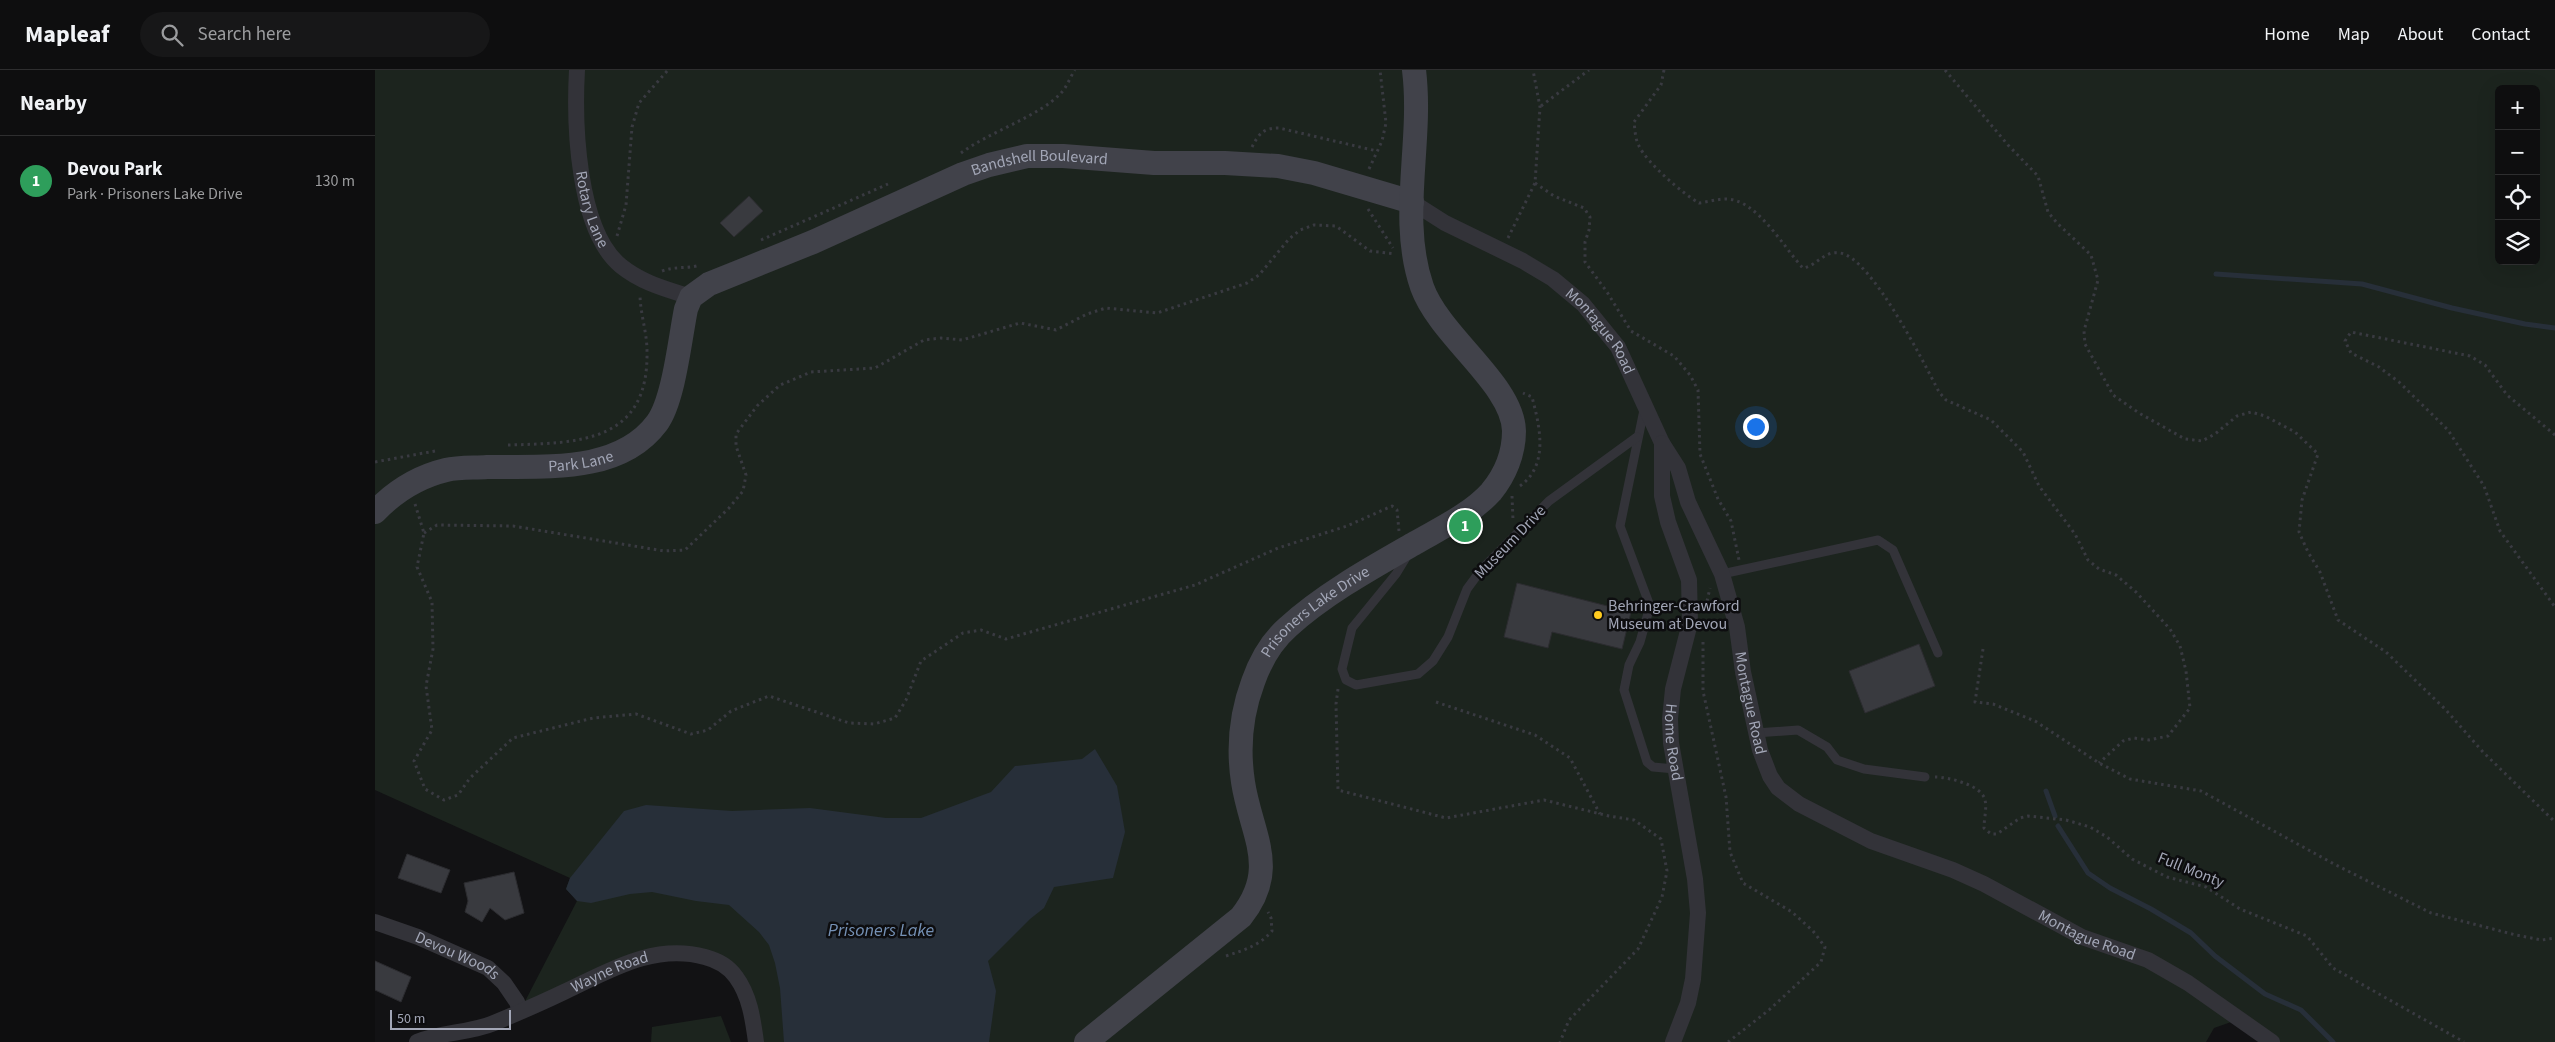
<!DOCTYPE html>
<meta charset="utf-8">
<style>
body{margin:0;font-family:"Source Sans 3",sans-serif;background:#171718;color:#f1f3f6}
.controls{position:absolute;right:15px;top:15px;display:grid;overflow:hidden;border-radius:8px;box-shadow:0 5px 20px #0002}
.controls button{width:45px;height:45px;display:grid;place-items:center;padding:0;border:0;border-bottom:1px solid #2e2e2f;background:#0e0e0f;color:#f1f3f6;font:25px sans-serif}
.scale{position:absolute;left:15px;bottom:12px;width:121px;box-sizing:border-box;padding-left:5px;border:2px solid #a2a6b6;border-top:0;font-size:14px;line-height:18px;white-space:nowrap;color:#a2a6b6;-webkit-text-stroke:4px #0d0d0f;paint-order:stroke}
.you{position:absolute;left:1380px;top:356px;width:18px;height:18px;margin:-12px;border:4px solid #fff;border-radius:50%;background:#1a73e8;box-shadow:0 0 0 8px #1a73e833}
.badge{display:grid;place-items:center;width:32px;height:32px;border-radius:50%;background:#7c3aed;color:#fff;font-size:16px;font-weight:700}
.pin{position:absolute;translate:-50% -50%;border:2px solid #fff;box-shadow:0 1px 5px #0006}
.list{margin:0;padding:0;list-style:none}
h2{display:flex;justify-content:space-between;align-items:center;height:65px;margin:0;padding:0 20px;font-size:21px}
h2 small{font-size:16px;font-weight:400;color:#9b9c9e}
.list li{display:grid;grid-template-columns:32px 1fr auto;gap:15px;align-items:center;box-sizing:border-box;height:90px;padding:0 20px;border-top:1px solid #2e2e2f}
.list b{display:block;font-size:19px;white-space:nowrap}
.list p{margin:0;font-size:16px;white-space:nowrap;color:#9b9c9e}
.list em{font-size:16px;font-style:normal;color:#9b9c9e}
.icon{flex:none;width:28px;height:28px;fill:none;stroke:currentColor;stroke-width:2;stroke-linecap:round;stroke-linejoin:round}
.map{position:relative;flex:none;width:2180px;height:972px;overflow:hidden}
header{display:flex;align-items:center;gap:30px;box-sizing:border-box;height:70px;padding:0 25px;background:#0e0e0f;border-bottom:1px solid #2e2e2f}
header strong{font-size:24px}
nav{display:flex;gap:28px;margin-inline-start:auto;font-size:18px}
.search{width:350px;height:45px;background:#171718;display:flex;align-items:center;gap:12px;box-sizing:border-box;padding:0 18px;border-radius:28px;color:#9b9c9e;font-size:19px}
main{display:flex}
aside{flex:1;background:#0e0e0f}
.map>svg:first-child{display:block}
.green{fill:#1c241e;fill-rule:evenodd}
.water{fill:#272f39}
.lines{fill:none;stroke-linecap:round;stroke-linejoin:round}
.stream{stroke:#272f39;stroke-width:5}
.building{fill:#393a3f;stroke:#2c2c30}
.path{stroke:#393a41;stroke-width:3;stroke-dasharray:2.5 4;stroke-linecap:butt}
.lane{stroke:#333339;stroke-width:9}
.street{stroke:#333339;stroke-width:16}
.secondary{stroke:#41424a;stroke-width:24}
.poi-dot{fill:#ffcb1f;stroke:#0d0d0f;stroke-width:2}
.labels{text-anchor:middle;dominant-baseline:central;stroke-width:5;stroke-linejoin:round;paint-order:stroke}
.street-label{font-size:16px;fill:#a2a6b6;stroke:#0d0d0f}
.poi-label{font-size:16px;fill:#a2a6b6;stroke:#0d0d0f;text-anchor:start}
.water-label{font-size:18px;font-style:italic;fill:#7591b5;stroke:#0d0d0f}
</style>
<header>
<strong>Mapleaf</strong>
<div class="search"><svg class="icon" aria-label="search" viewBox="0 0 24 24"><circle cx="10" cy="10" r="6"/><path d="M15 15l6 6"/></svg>Search here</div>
<nav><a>Home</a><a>Map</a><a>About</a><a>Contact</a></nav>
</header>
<main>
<aside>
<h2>Nearby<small></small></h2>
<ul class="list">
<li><span class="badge" style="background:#2e9e5b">1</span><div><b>Devou Park</b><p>Park · Prisoners Lake Drive</p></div><em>130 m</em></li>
</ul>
</aside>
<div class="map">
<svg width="2180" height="972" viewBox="0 0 2180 972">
<rect width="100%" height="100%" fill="#121214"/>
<g class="green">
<path d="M0,0H2180V972H1897L1862,950L1839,958L1831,972H381L377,943L349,895L292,883L145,941L202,831L191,819L195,808L0,720ZM2124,19H2161V191H2124Z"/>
<polygon points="346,946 356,972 276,972 277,957"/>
</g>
<polygon class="water" points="720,679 742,716 750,762 738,808 679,817 669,838 655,849 613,891 621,921 614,972 409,972 405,918 400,893 394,875 384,862 354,835 321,831 277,822 255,824 216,833 202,831 191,819 195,808 249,741 271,735 357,741 435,738 511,748 546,748 616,722 640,696 707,689"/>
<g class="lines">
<g class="stream">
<polyline points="1841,204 1987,214 2077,238 2150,254 2180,258"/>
<polyline points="1671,721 1680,746"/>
<polyline points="1683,756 1713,803 1735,818 1776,839 1816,863 1840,886 1890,924 1926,940 1958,972"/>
</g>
</g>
<g class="building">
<polygon points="374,126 388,141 359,167 345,153"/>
<polygon points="1142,513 1256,542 1247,579 1177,562 1173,578 1129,567"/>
<polygon points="1544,574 1560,616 1490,643 1474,601"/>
<polygon points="32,784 75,800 66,823 23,808"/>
<polygon points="139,802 149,843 130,850 115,838 107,852 90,842 93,831 89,813"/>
<polygon points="0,891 36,907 26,932 0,920"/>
</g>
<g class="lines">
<g class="path">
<path d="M1289,0L1286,15L1259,52C1260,59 1260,69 1264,76C1272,93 1307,123 1324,133C1333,132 1342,129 1351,129C1382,129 1409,178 1428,198C1442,196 1449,180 1465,183C1496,187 1549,293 1564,322L1571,330L1616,350L1648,382L1664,416L1700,464L1713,490L1724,499L1741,505L1761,522L1795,559L1805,576L1811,601L1815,638L1793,666L1774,670L1759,668L1748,671L1724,693"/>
<polyline points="1570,0 1633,75 1663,106 1673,142 1682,153 1716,185 1723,210 1709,261 1710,274 1738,325 1764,343 1810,369 1827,371 1840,364 1862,346 1876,342 1890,346 1920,362 1943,384 1927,430 1924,462 1933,482 1945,502 1963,550 2011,582 2071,640 2108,682 2180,752"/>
<polyline points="1166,36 1214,0"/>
<path d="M877,77C884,63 889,58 904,58L1002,81"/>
<path d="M586,83C614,62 665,46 686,23C692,17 695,7 700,0"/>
<polyline points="994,99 1007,71 1011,53 1005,0"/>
<polyline points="1160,113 1179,126 1209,138 1215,147 1214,160 1210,172 1210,192 1232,222 1256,261 1299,286 1315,305 1323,320 1325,384 1343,429 1356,451 1364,490"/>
<polyline points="993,139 1018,178"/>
<polyline points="242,166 251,135 257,57 264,33 293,0"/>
<polyline points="1133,168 1160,113 1165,37 1158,0"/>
<polyline points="386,170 513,114"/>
<path d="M287,201C300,196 312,199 325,195"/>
<polyline points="2180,365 2132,325 2110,295 2095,286 1976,262 1970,271 1976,283 2004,297 2024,312 2073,360 2109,416 2125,461 2180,537"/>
<path d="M133,375C204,373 274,373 272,281C272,262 265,243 265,224"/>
<polyline points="0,392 60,381"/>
<path d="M1145,416C1174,395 1165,357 1157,327L1148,323"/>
<polyline points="1137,426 1138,450"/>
<polyline points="40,434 49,463 42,497 57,532 58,579 51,616 57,660 39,691 50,719 69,730 83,725 95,708 138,668 218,648 261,644 316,664 333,660 356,641 394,626 474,653 499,654 520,648 531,630 546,591 588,563 606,560 631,569 820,515 903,478 972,456 1017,436 1022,440 1024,461"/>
<polyline points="49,463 62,455 138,456 289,481 310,480 354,438 368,421 371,405 361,376 361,364 382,336 405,315 436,302 500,298 549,270 566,268 587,270 645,253 681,260 712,244 731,238 782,243 872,213 884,205 914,169 925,160 939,155 961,156 995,181 1020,184"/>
<polyline points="1332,531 1335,518"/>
<polyline points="1328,572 1328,621 1351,727 1355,782 1368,813 1417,842 1438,861 1450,877 1446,892 1394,940 1353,972"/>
<polyline points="1608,579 1600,632 1618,634 1660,651 1724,693 1755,709 1826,721 1959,794 2056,843 2141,865 2167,870 2180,868"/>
<polyline points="963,619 961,634 963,720 1071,748 1169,730 1234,746 1259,750 1286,769 1292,801 1287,827 1263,879 1194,950 1185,972"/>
<polyline points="1061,632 1160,665 1195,688 1225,744"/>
<path d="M1560,707C1573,707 1607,715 1610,730C1612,738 1609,749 1609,758L1616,764H1622L1645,748L1653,746L1691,750L1715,757L1732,767L1757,789L1792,807L1831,817L1865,839L1932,866L1958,898L2089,972"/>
<path d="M851,886C869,880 884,876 897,861L896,848L893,842"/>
</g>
<g class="lane">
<polyline points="1269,340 1245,456 1275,536 1265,572 1254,595 1249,620 1272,692 1278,697 1300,699"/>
<polyline points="1032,486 1021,504 977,558 967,599 971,610 981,615 1043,604 1058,591 1073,567 1092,519 1106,500 1174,431 1262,367"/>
<polyline points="1347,504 1503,470 1518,480 1563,583"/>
<polyline points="1381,663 1423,660 1452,677 1462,690 1489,699 1550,707"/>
</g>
<g class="street">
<path id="s1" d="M202,0C199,53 202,160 246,196C267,213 291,219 316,227"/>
<path id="s2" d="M1037,132L1070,153L1148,191L1178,209L1208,234L1243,277L1287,373L1303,398L1313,432L1347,504L1362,557L1368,602L1385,680L1395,706L1403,718L1424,734L1496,771L1578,800L1609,814L1707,867L1773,890L1813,913L1897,972"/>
<path id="s3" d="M1287,373V426L1293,452L1314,510L1315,553L1298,619L1295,649L1296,673L1320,809L1323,843L1318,909L1313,933L1298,972"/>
<path id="s4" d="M0,852L43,867L113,898L129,913L142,932L145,941"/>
<path id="s5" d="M42,972C66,962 95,963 119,953C143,943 166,933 189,922C234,901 278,873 330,887C342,890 354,897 361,907C375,926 378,950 381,972"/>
</g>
<g class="secondary">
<path id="s6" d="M0,442C20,421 42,407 71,400C84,397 99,398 112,397C169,396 244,404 282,353C299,330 305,268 311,239L316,227L334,214L438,172L588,104L614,95L652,86H688L779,93H850L903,96L939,103L1037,132"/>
<path id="s7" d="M711,972L866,847C905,798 876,765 868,712C863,679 866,644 878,612C885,592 897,571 913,557C949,524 998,497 1040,473C1066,458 1096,444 1116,422C1130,405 1139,383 1139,361C1138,314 1065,267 1047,217C1023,148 1048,72 1039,0"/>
</g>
</g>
<circle class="poi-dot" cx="1223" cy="545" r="5"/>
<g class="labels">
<g class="street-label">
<text stroke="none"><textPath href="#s6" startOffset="816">Bandshell Boulevard</textPath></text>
<text stroke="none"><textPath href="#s1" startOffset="141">Rotary Lane</textPath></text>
<text stroke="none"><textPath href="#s2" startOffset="232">Montague Road</textPath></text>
<text stroke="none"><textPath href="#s6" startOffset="219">Park Lane</textPath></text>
<text transform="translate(1135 472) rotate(-46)">Museum Drive</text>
<text stroke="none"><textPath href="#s7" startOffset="539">Prisoners Lake Drive</textPath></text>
<text stroke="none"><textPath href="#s2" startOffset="638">Montague Road</textPath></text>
<text stroke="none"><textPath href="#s3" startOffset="306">Home Road</textPath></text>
<text transform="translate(1816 800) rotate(22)">Full Monty</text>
<text stroke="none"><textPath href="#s2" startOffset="1072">Montague Road</textPath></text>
<text stroke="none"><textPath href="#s4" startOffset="89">Devou Woods</textPath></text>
<text stroke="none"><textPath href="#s5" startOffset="206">Wayne Road</textPath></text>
</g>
<g class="poi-label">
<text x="1233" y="536">Behringer-Crawford<tspan x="1233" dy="18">Museum at Devou</tspan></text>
</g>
<g class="water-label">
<text x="506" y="860">Prisoners Lake</text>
</g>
</g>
</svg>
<div class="controls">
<button>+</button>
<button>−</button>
<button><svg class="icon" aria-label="locate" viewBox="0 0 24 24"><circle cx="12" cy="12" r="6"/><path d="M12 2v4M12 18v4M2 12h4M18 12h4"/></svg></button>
<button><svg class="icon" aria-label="layers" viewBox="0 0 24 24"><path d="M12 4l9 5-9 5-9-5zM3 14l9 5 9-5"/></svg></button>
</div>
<div class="scale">50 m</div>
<div class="you"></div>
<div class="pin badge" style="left:1090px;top:456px;background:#2e9e5b">1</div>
</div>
</main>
